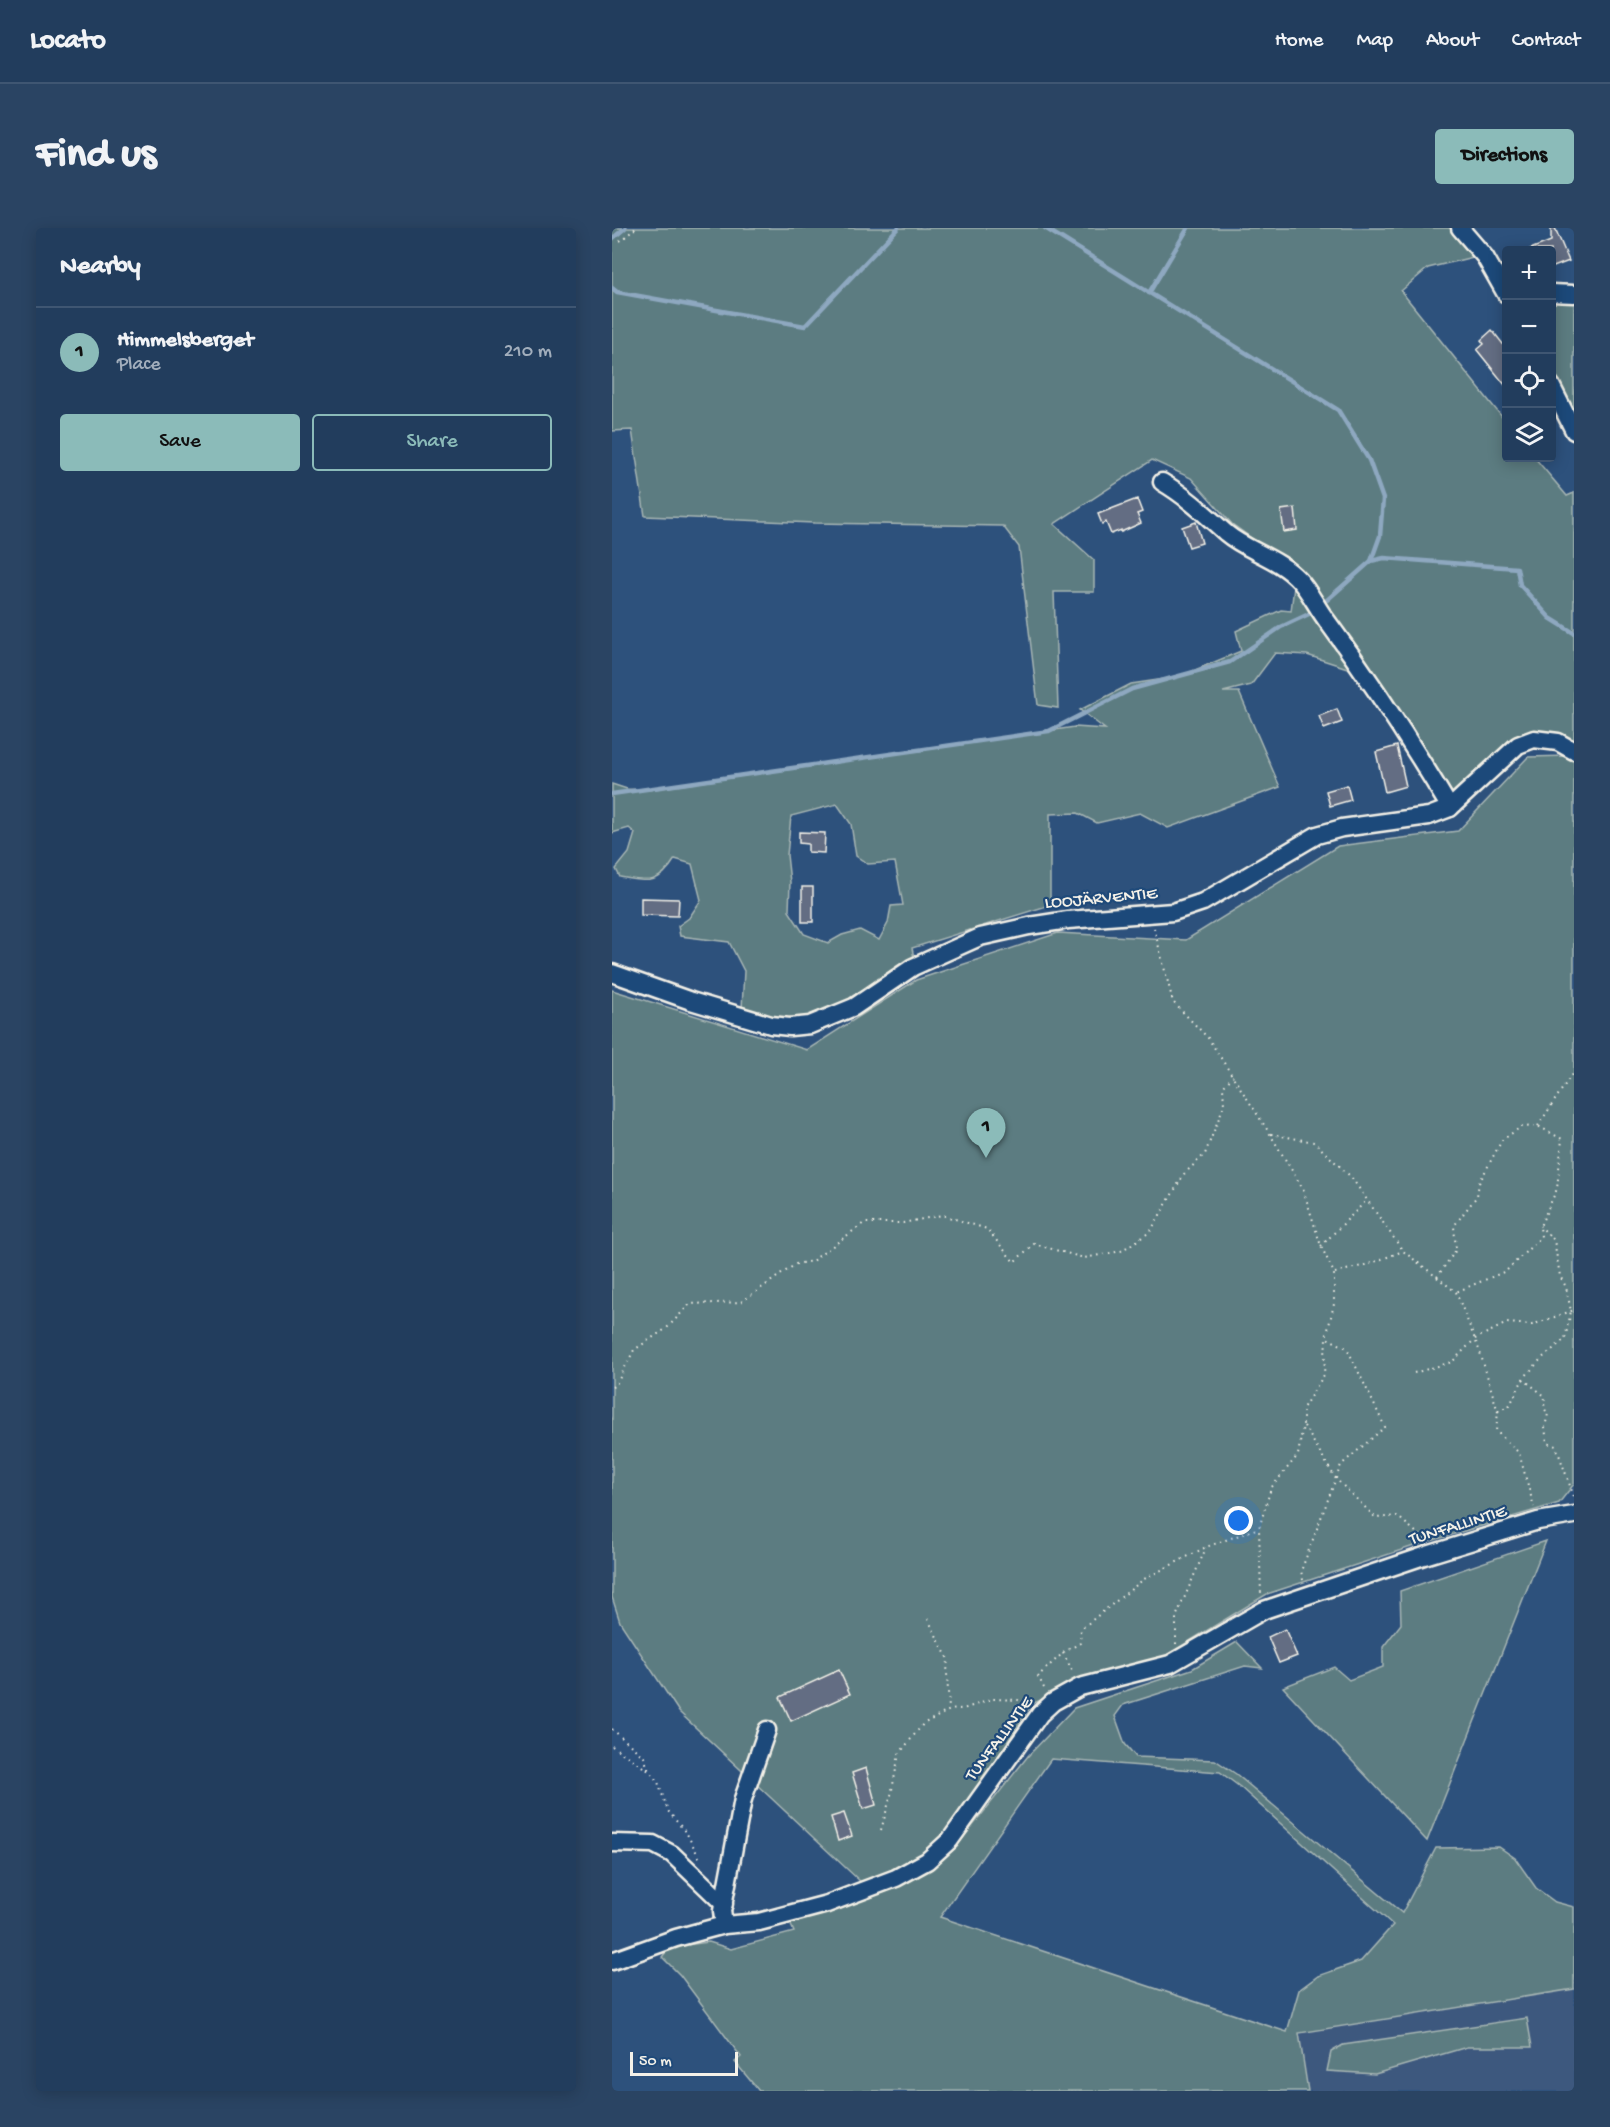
<!DOCTYPE html>
<meta charset="utf-8">
<style>
body{margin:0;font-family:"Gochi Hand",sans-serif;background:#2a4463;color:#f1f3f6}
.controls{position:absolute;right:18px;top:18px;display:grid;overflow:hidden;border-radius:6px;box-shadow:0 3px 15px #0003}
.controls button{width:54px;height:54px;display:grid;place-items:center;padding:0;border:0;border-bottom:2px solid #3f5672;background:#223d5d;color:#f1f3f6;font:30px sans-serif}
.scale{position:absolute;left:18px;bottom:15px;width:108px;box-sizing:border-box;padding-left:6px;border:3px solid #f4f1e8;border-top:0;font-size:16px;line-height:21px;white-space:nowrap;color:#f4f1e8;-webkit-text-stroke:4px #1f4a7a;paint-order:stroke}
.you{position:absolute;left:627px;top:1293px;width:21px;height:21px;margin:-15px;border:4px solid #fff;border-radius:50%;background:#1a73e8;box-shadow:0 0 0 9px #1a73e833}
.badge{display:grid;place-items:center;width:39px;height:39px;border-radius:50%;background:#8bbbb9;color:#111;font-size:20px;font-weight:700}
.pin{position:absolute;translate:-50% -50px;filter:drop-shadow(0 2px 3px #0008)}
.pin::after{content:'';position:absolute;top:32px;width:21px;height:18px;background:inherit;clip-path:polygon(0 0,100% 0,50% 100%)}
.list{margin:0;padding:0;list-style:none}
h2{display:flex;justify-content:space-between;align-items:center;height:78px;margin:0;padding:0 24px;font-size:26px}
h2 small{font-size:20px;font-weight:400;color:#a2aebc}
.list li{display:grid;grid-template-columns:39px 1fr auto;gap:18px;align-items:center;box-sizing:border-box;height:90px;padding:0 24px;border-top:2px solid #3f5672}
.list b{display:block;font-size:22px;white-space:nowrap}
.list p{margin:0;font-size:20px;white-space:nowrap;color:#a2aebc}
.list em{font-size:20px;font-style:normal;color:#a2aebc}
.actions{display:flex;gap:12px;padding:18px 24px}
.actions a{flex:1;padding:14px 0;border:2px solid #8bbbb9;border-radius:6px;text-align:center;font-size:21px;color:#8bbbb9}
.actions .main{background:#8bbbb9;color:#111}
.icon{flex:none;width:33px;height:33px;fill:none;stroke:currentColor;stroke-width:2;stroke-linecap:round;stroke-linejoin:round}
.map{position:relative;flex:none;width:962px;height:1863px;overflow:hidden;border-radius:6px}
header{display:flex;align-items:center;gap:36px;box-sizing:border-box;height:84px;padding:0 30px;background:#223d5d;border-bottom:2px solid #3f5672}
header strong{font-size:28px}
nav{display:flex;gap:33px;margin-inline-start:auto;font-size:21px}
.intro{display:flex;align-items:center;justify-content:space-between;box-sizing:border-box;height:144px;padding:0 36px}
h1{margin:0;font-size:42px}
.button{padding:15px 27px;border-radius:6px;background:#8bbbb9;color:#111;font-size:21px;font-weight:700}
main{display:flex;gap:36px;padding:0 36px}
aside{flex:1;background:#223d5d;border-radius:6px;box-shadow:0 3px 15px #0003}
.map>svg:first-child{display:block}
.built{fill:#3d597e}
.green{fill:#5b7c81;stroke:#a8b6b4;stroke-width:1.5;fill-rule:evenodd}
.lines{fill:none;stroke-linecap:round;stroke-linejoin:round}
.stream{stroke:#8ea8c0;stroke-width:4.5}
.building{fill:#636d83;stroke:#f4f1e8;stroke-width:1.5}
.minor-casing{stroke:#f4f1e8;stroke-width:21}
.path{stroke:#f4f1e8;stroke-width:2;stroke-dasharray:1.5 4.5;stroke-linecap:butt}
.minor{stroke:#1f4a7a;stroke-width:16}
.labels{text-anchor:middle;dominant-baseline:central;stroke-width:4.5;stroke-linejoin:round;paint-order:stroke}
.street-label{font-size:18px;fill:#f4f1e8;stroke:#1f4a7a}
</style>
<header>
<strong>Locato</strong>
<nav><a>Home</a><a>Map</a><a>About</a><a>Contact</a></nav>
</header>
<div class="intro"><h1>Find us</h1><a class="button">Directions</a></div>
<main>
<aside>
<h2>Nearby<small></small></h2>
<ul class="list">
<li><span class="badge">1</span><div><b>Himmelsberget</b><p>Place</p></div><em>210 m</em></li>
</ul>
<div class="actions"><a class="main">Save</a><a>Share</a></div>
</aside>
<div class="map">
<svg width="962" height="1863" viewBox="0 0 962 1863">
<rect width="100%" height="100%" fill="#2d517c"/>
<filter id="ink" filterUnits="userSpaceOnUse"><feTurbulence type="fractalNoise" baseFrequency=".0167" numOctaves="2"/><feDisplacementMap in="SourceGraphic" scale="12" xChannelSelector="R" yChannelSelector="G"/><feConvolveMatrix kernelMatrix="1 2 1 2 8 2 1 2 1" color-interpolation-filters="sRGB"/></filter>
<g filter="url(#ink)">
<polygon class="built" points="962,1761 962,1863 696,1863 687,1805"/>
<g class="green">
<path d="M0,0H841L865,28L816,40L789,63L894,194V230H923L955,268L962,265V523L922,511L838,580L754,446L695,427L663,425L639,457L611,464H627L668,559L556,600L528,585L485,595L466,585L438,586V677L300,720L302,730L237,771L200,790H166L130,781L132,743L117,714L68,708L66,698L77,690L89,672L80,636L63,631C47,657 36,654 8,649L4,641L17,625L23,605L17,600L0,605V556L15,561L36,562L463,499L493,501L468,482L519,456L566,449L629,423L624,403L669,382L679,383L684,342L620,296L579,250L540,232L442,296L482,332V364H442L446,480L426,477L407,319L391,298L202,295L33,288L20,202L0,203ZM225,576L239,596L244,628L256,636L283,634L291,677L279,678L276,695L267,712L248,702L230,707L216,715L192,706L177,683L178,654L175,627L179,588Z"/>
<polygon points="940,65 962,66 962,194 940,157"/>
<polygon points="957,528 962,532 962,1256 947,1275 805,1317 655,1366 553,1428 456,1459 420,1476 330,1615 281,1644 250,1655 67,1484 8,1394 0,1369 0,762 195,822 304,752 446,705 574,712 726,618 846,603 916,529"/>
<polygon points="934,1313 815,1613 671,1459 722,1439 737,1452 771,1439 771,1419 789,1396 788,1363"/>
<path d="M625,1414L650,1440L633,1438L511,1477L503,1488L513,1516L524,1529L603,1532L624,1546L790,1685L824,1620L887,1619L903,1630L924,1660L943,1674L962,1679V1761L687,1805L696,1863H147L123,1834L129,1829L68,1747L50,1729L58,1719L97,1714L119,1721L182,1704L178,1695L265,1666L329,1633L344,1619L416,1528L462,1480L580,1441ZM439,1531L608,1544L628,1559L781,1697L749,1733L706,1748L687,1762L675,1804L328,1689Z"/>
<polygon points="915,1790 920,1819 855,1819 763,1846 715,1843 719,1824 731,1817"/>
</g>
<g class="lines">
<g class="stream">
<polyline points="433,0 726,182 757,232 771,271 768,308 759,333 715,372"/>
<polyline points="0,11 13,0"/>
<polyline points="0,60 5,64 193,98 286,0"/>
<polyline points="537,65 576,0"/>
<polyline points="759,333 772,330 905,340 908,357 938,390 962,405"/>
<polyline points="0,566 437,503 520,461 618,434 669,399 699,385"/>
</g>
</g>
<g class="building">
<polygon points="939,0 943,0 957,33 939,40 939,22 916,22 939,13"/>
<polygon points="880,102 894,120 894,158 865,122 872,116 869,112"/>
<polygon points="525,271 530,284 525,286 529,295 509,304 509,302 499,306 494,294 490,296 486,286"/>
<polygon points="683,280 685,302 672,304 669,282"/>
<polygon points="584,294 590,315 577,319 570,299"/>
<polygon points="725,481 730,494 712,501 707,488"/>
<polygon points="785,518 794,558 773,564 764,524"/>
<polygon points="735,557 739,572 718,578 714,563"/>
<polygon points="187,604 213,605 212,625 196,624 196,616 187,615"/>
<rect x="190" y="659" width="11" height="35"/>
<polygon points="29,670 67,671 66,688 29,687"/>
<polygon points="673,1401 685,1428 667,1435 656,1409"/>
<polygon points="227,1442 238,1466 179,1493 168,1469"/>
<polygon points="254,1540 264,1577 251,1581 240,1545"/>
<polygon points="232,1585 240,1608 226,1613 219,1589"/>
</g>
<g class="lines">
<g class="minor-casing">
<g id="minor">
<polyline points="848,0 873,29 894,66"/>
<polyline points="939,65 962,66"/>
<polyline points="939,157 962,203"/>
<path d="M550,254C574,268 594,287 614,305C635,323 667,330 687,352C698,364 705,380 715,393C760,454 800,516 838,580"/>
<polyline points="0,745 79,773 159,797 178,799 198,797 242,779 301,739 368,709 417,698 456,692 561,684 591,674 705,607 730,600 817,588 838,580 906,517 922,511 946,514 962,523"/>
<polyline points="0,1615 41,1616 60,1626 112,1676"/>
<polyline points="112,1697 110,1683 131,1571 155,1502"/>
<polyline points="0,1733 64,1710 112,1697 147,1694 215,1676 284,1650 315,1633 338,1612 428,1486 441,1474 468,1459 558,1436 652,1382 812,1328 926,1293 962,1287"/>
</g>
</g>
<g class="path">
<polyline points="8,13 24,0"/>
<polyline points="542,700 561,774 596,810 658,906 691,961 709,1018 722,1045 722,1076 714,1110 712,1147 691,1180 691,1197 686,1227 659,1260 647,1300 649,1367"/>
<polyline points="926,898 962,843"/>
<polyline points="659,906 702,914 739,949 791,1023 844,1064 868,1124 886,1184 884,1203 907,1225 922,1279"/>
<polyline points="709,1018 755,972"/>
<polyline points="723,1045 757,1036 791,1023"/>
<polyline points="825,1049 844,1022 842,998 865,968 867,955 890,912 909,899 926,898 950,911 945,961 928,998 929,1009 894,1043 844,1064"/>
<polyline points="802,1145 840,1134 863,1111 895,1095 920,1097 962,1082"/>
<polyline points="911,1151 933,1168 932,1180 936,1186 933,1199 935,1215 944,1218 962,1269"/>
<polyline points="0,1159 4,1157 22,1122 55,1100 78,1076 129,1074 184,1036 200,1033 252,995 291,995 330,987 375,1001 402,1034 422,1016 472,1030 509,1023 538,1004 572,946 593,926 612,877 611,859 621,848"/>
<polyline points="886,1183 898,1177 911,1151 929,1131 953,1111 959,1083 954,1059 948,1048 942,1012 928,998"/>
<polyline points="692,1198 724,1251 764,1290 785,1288 812,1311 812,1313"/>
<polyline points="691,1352 689,1343 729,1237 773,1199 735,1120 715,1110"/>
<polyline points="316,1391 336,1431 335,1445 337,1482"/>
<polyline points="564,1416 564,1389 594,1320"/>
<polyline points="451,1425 462,1446"/>
<polyline points="432,1460 426,1448 451,1425 468,1415 469,1401 532,1351 594,1319 647,1300"/>
<polyline points="0,1501 32,1529 37,1543"/>
<polyline points="0,1518 37,1543 46,1554 56,1583 75,1606 88,1631"/>
<polyline points="269,1602 279,1567 287,1526 311,1496 338,1482 354,1480 381,1471 406,1472 416,1478"/>
</g>
<use href="#minor" class="minor"/>
</g>
</g>
<g class="labels">
<g class="street-label">
<text transform="translate(489 671) rotate(-5)">LOOJÄRVENTIE</text>
<text transform="translate(846 1298) rotate(-17)">TUNFALLINTIE</text>
<text transform="translate(388 1511) rotate(-53)">TUNFALLINTIE</text>
</g>
</g>
</svg>
<div class="controls">
<button>+</button>
<button>−</button>
<button><svg class="icon" aria-label="locate" viewBox="0 0 24 24"><circle cx="12" cy="12" r="6"/><path d="M12 2v4M12 18v4M2 12h4M18 12h4"/></svg></button>
<button><svg class="icon" aria-label="layers" viewBox="0 0 24 24"><path d="M12 4l9 5-9 5-9-5zM3 14l9 5 9-5"/></svg></button>
</div>
<div class="scale">50 m</div>
<div class="you"></div>
<div class="pin badge" style="left:374px;top:930px">1</div>
</div>
</main>
